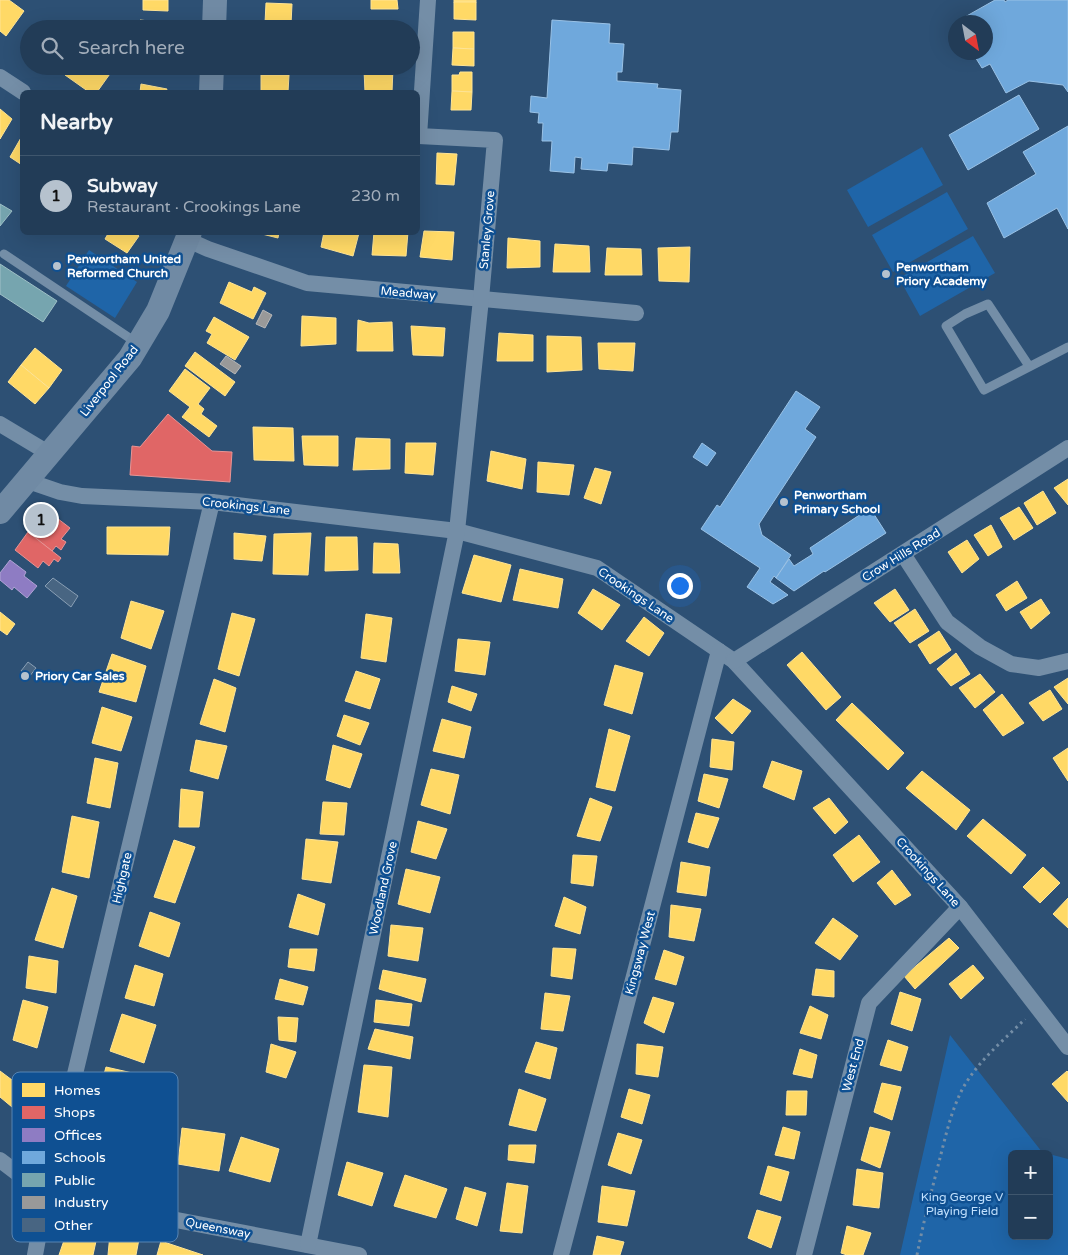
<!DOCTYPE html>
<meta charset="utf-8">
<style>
body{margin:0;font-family:"Varela Round",sans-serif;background:#2a435d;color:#f1f3f6}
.controls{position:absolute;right:15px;bottom:15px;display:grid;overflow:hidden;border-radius:8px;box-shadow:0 5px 20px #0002}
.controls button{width:45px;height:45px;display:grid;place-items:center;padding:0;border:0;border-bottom:1px solid #3f566d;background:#223c57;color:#f1f3f6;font:25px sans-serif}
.compass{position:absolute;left:948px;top:15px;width:45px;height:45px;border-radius:50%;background:#223c57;box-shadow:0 5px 20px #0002;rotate:148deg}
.you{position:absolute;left:679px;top:585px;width:18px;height:18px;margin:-12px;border:4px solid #fff;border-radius:50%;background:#1a73e8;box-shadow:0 0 0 8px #1a73e833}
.badge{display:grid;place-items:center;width:32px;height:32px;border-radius:50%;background:#b6c2ce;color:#111;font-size:16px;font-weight:700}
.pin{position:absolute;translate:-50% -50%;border:2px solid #fff;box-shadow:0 1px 5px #0006}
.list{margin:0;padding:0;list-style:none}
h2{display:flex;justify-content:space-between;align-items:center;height:65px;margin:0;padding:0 20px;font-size:21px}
h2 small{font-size:16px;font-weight:400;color:#a2adba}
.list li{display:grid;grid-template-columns:32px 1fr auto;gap:15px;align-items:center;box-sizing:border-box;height:80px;padding:0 20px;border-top:1px solid #3f566d}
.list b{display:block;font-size:19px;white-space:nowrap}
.list p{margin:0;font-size:16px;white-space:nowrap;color:#a2adba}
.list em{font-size:16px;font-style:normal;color:#a2adba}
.icon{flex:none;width:28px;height:28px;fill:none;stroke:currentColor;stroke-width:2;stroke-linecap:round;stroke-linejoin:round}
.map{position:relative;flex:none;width:1068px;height:1255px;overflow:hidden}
.search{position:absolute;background:#223c57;box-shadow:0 5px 20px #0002;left:20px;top:20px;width:400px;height:55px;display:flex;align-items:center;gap:12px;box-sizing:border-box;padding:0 18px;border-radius:28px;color:#a2adba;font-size:19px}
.panel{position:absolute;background:#223c57;box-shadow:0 5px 20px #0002;left:20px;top:90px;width:400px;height:145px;border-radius:8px}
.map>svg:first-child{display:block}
.green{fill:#1f65a8}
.homes{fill:#ffd966;stroke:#ffe494}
.shops{fill:#e06666;stroke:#e99494}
.offices{fill:#8e7cc3;stroke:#b0a3d5}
.schools{fill:#6fa8dc;stroke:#9ac2e6}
.public{fill:#76a5af;stroke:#9fc0c7}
.industry{fill:#999;stroke:#b8b8b8}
.building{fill:#486582;stroke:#899fb5}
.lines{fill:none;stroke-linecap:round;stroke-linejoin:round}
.path{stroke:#748ea7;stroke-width:3;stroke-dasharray:2.5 4;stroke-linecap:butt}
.lane{stroke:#748ea7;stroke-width:9}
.street{stroke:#748ea7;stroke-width:16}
.secondary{stroke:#708aa4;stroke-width:24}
.poi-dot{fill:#b6c2ce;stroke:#0f5092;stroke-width:2}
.labels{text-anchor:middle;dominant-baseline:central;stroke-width:5;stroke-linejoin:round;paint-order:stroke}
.street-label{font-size:12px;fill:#fff;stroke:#0f5092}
.poi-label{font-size:12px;font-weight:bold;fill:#fff;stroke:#0f5092;text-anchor:start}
.park-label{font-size:12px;fill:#c2e1fe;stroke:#0f5092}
.key{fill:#0f5092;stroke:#5784b3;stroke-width:1}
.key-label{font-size:14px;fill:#fff}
</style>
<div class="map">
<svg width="1068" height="1255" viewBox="0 0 1068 1255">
<rect width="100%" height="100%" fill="#2d5074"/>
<g class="green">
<polygon points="922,147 943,185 868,227 847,190"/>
<polygon points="947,192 968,229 893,272 872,235"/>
<polygon points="973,236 995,273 920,316 899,278"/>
<polygon points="89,250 137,282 115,318 66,286"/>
<polygon points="950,1035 1042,1152 1048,1154 1012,1154 1012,1236 1049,1236 1049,1154 1068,1159 1068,1255 900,1255"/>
</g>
<g class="homes">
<polygon points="0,0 9,0 24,11 6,36 0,31"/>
<polygon points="143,0 168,0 168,11 143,10"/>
<polygon points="371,0 397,0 398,9 371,9"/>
<rect x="454" y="0" width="22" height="2"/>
<polygon points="454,2 476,2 476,20 454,19"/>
<polygon points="266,3 292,4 291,24 265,23"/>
<polygon points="140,20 168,23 167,29 139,29"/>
<polygon points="265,23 291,24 291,29 265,29"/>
<polygon points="394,24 394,29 366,29 366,26"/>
<polygon points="453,32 474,32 474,49 453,48"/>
<polygon points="453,48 474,49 474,66 452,65"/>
<polygon points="71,66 104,66 112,71 97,92 89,92 65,75"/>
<polygon points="262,66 289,66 289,75 261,75"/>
<polygon points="393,68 392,92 365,92 364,70"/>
<polygon points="460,72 472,72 472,92 452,91 452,75 459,75"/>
<polygon points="261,75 289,75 288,92 261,92"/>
<polygon points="141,84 167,89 166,92 140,92"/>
<polygon points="452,91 472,92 471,110 451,110"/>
<polygon points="0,109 12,119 0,139"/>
<polygon points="22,136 22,165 10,157"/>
<polygon points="437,153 457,154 454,185 436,184"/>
<polygon points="424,231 454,232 452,260 420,257"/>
<polygon points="109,232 134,232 139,236 127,253 105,239"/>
<polygon points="254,232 279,232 278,238"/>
<polygon points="324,232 359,233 353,256 321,247"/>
<polygon points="374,232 408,232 406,256 372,255"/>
<polygon points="508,238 540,241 540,267 507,268"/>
<polygon points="555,244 589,246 590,272 553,272"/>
<polygon points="690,247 689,282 659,281 658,248"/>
<polygon points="607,248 641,249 642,275 605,275"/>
<polygon points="229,282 252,292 254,287 266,293 253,319 220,303"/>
<polygon points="302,316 336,318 336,344 301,346"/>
<polygon points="214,317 249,337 235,360 207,343 212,334 206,331"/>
<polygon points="358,320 369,323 392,322 393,351 357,351"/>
<polygon points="411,326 445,328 443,356 413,355"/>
<polygon points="499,333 533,335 533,361 497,361"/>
<polygon points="547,336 581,337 582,370 547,372"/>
<polygon points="598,343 635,343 633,371 599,369"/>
<polygon points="35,348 62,370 49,388 21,365"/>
<polygon points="195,352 235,382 225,396 185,366"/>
<polygon points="21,365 49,388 35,404 8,382"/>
<polygon points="185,369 210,388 198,404 204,409 201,414 217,426 209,437 182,417 190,407 169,391"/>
<polygon points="253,427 293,428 294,461 254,460"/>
<polygon points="302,436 338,436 338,466 304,465"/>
<polygon points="356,438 390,439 390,469 353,470"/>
<polygon points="406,443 436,443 433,475 405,473"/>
<polygon points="491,451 526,459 522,489 487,481"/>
<polygon points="538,462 574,465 569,495 537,492"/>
<polygon points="595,468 611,472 601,504 584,498"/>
<polygon points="1068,479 1068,505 1054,488"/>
<polygon points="1043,491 1056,513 1037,525 1024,503"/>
<polygon points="1019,507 1033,528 1014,540 1000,518"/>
<polygon points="991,525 1002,547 988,556 974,535"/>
<polygon points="107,527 170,527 168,555 107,554"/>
<polygon points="234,533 266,536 262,561 234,559"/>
<polygon points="311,533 308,575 273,574 274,534"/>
<polygon points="326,537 357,537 358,570 325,571"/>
<polygon points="967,540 979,559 962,573 948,552"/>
<polygon points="374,543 398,544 400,573 373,573"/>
<polygon points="474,555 511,565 501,602 462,593"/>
<polygon points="520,569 563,579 558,608 513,600"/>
<polygon points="1017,581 1027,598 1006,611 996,595"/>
<polygon points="593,589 620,605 602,630 578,613"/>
<polygon points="895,589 909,610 890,622 874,603"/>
<polygon points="1041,599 1050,613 1031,629 1020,612"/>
<polygon points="131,601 164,611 151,649 121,638"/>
<polygon points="915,609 929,631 910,643 894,623"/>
<polygon points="0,612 15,624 7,635 0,630"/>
<polygon points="232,613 255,619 239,676 218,669"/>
<polygon points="366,614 392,618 386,662 361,658"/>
<polygon points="644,617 664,633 649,656 626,641"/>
<polygon points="939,631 951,650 930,664 918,645"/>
<polygon points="458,639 490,642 485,675 455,671"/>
<polygon points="802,652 841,697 826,710 787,665"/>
<polygon points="956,653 970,674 951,686 937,669"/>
<polygon points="112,654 146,666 136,702 99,692"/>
<polygon points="615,665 643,673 632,714 604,705"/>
<polygon points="356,671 380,679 370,709 345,701"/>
<polygon points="980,674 995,692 975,708 959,688"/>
<polygon points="1068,678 1068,704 1054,687"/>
<polygon points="214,679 236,688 225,732 200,724"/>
<polygon points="452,686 477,694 471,711 448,702"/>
<polygon points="1050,690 1062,709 1043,721 1029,703"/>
<polygon points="1002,694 1024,723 1003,736 983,710"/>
<polygon points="733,699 751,711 732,734 715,718"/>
<polygon points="852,703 904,753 888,770 836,720"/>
<polygon points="102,707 132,717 121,751 92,743"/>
<polygon points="344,715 369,723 360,745 337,736"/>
<polygon points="442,719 471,727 464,758 433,751"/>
<polygon points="609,729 630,736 615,791 596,787"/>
<polygon points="712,739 734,742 732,770 710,767"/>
<polygon points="196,740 227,746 218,779 190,771"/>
<polygon points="333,745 362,754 350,788 326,780"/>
<polygon points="1068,748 1068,781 1053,758"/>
<polygon points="95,758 118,763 110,808 87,803"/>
<polygon points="772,761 802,771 794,800 763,787"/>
<polygon points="431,769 459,775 450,814 421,805"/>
<polygon points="922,771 970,810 956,830 906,788"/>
<polygon points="704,774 728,779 719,808 698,801"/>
<polygon points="181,789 203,792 199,827 179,827"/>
<polygon points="590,798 612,807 600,841 577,836"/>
<polygon points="829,798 848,822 835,834 813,808"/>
<polygon points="323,802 347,803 344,835 320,834"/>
<polygon points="696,813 719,818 708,848 688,842"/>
<polygon points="72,816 99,822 89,878 62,872"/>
<polygon points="983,819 1026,855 1011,874 967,836"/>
<polygon points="418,821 447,829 436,859 411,852"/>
<polygon points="859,835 880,862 853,882 833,855"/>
<polygon points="306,839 338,842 331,883 302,879"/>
<polygon points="174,840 195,847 175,903 154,897"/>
<polygon points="573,855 597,856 593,886 571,883"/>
<polygon points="681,862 710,867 706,896 677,892"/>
<polygon points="1043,867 1060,883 1040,903 1023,887"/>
<polygon points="406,869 440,877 430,913 398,904"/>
<polygon points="892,870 911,895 895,905 877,883"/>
<polygon points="52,888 77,896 63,948 35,940"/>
<polygon points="298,894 325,904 318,935 289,927"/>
<polygon points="564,897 586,907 580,934 555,926"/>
<polygon points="1068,898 1068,928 1053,914"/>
<polygon points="671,905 701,909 694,941 669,937"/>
<polygon points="150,912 180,923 169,957 139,946"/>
<polygon points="833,918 858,936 840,960 815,943"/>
<polygon points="391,925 423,928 418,961 388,956"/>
<polygon points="949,938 959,948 915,989 904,976"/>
<polygon points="553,948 576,949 572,979 551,976"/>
<polygon points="290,949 317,949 314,971 288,967"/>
<polygon points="664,950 684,957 676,985 655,979"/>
<polygon points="29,956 58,961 56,993 26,988"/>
<polygon points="135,965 163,974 154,1006 125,998"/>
<polygon points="973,965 984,978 961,999 949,984"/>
<polygon points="816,969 834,971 834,997 812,995"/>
<polygon points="383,970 426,979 421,1002 379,989"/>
<polygon points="280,979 308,987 303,1005 275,999"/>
<polygon points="900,992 921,999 912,1031 891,1024"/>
<polygon points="545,993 570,996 563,1031 541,1029"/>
<polygon points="653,997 674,1003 664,1033 644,1023"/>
<polygon points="23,1000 48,1007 37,1048 13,1040"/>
<polygon points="376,1000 412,1004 409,1026 374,1022"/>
<polygon points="810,1006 828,1015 821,1039 800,1033"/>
<polygon points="122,1014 156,1025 144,1063 110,1051"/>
<polygon points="278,1017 298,1018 296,1042 279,1040"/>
<polygon points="375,1029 413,1037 410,1059 368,1049"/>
<polygon points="888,1040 908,1047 901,1071 880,1065"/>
<polygon points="536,1042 557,1048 550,1079 525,1072"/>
<polygon points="271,1044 296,1052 286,1078 266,1072"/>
<polygon points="637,1044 663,1047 658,1077 636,1074"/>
<polygon points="800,1049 817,1055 812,1078 793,1074"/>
<polygon points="364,1065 392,1067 388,1117 358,1112"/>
<polygon points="106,1067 137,1074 134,1079 127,1110 96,1103"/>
<polygon points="0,1071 24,1089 12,1107 0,1097"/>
<polygon points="1067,1071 1068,1072 1068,1102 1052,1084"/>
<polygon points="882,1083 901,1087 892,1120 874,1112"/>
<polygon points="519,1089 546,1099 536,1131 509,1125"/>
<polygon points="629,1089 650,1095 642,1124 621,1117"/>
<polygon points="787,1091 807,1091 806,1115 786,1115"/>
<polygon points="783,1127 800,1132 794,1159 775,1155"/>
<polygon points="870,1127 890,1132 880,1168 861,1160"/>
<polygon points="182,1128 225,1134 219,1171 178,1164"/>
<polygon points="618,1133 642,1140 631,1174 608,1165"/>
<polygon points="241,1137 279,1149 270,1182 229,1171"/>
<polygon points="509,1145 536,1145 534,1163 508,1160"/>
<polygon points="347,1162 383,1173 372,1206 338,1195"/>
<polygon points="768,1166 789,1172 781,1201 760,1194"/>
<polygon points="857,1169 883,1173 879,1208 853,1205"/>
<polygon points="405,1175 447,1189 436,1218 394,1206"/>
<polygon points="507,1183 528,1186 522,1233 500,1231"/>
<polygon points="602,1186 635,1191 627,1226 598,1222"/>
<polygon points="465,1187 486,1193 477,1226 456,1219"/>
<polygon points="757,1210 781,1217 771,1248 748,1238"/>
<polygon points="70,1223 98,1232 93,1255 59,1255"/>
<polygon points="847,1226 871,1233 863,1255 847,1255 841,1253"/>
<polygon points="110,1234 139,1239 136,1255 108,1255"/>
<polygon points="597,1236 624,1242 620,1255 593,1255"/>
<polygon points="161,1241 203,1255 157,1255"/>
</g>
<g class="shops">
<polygon points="168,414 212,451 232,452 230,482 130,475 132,446 140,447"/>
<polygon points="42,515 49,520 53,515 70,528 61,539 66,542 61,550 56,546 52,551 28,532"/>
<polygon points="28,532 61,558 58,562 54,559 49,566 43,561 38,568 15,550"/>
</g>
<polygon class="offices" points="10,560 26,572 24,576 37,586 27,598 14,587 12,590 0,580 0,573"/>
<g class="schools">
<polygon points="995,0 1004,0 1005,2 1008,0 1068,0 1068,92 1063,85 1029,81 1006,93 990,64 982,68 972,52 986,52 986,22 956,22"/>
<polygon points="552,20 610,24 609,43 624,44 622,72 617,72 617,81 658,84 657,88 681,90 678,132 671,132 669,150 633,147 632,165 608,163 607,171 581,169 582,158 575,157 574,173 550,171 552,141 542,141 543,123 538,123 539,113 530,112 531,96 547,98"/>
<polygon points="1019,95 1039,129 968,170 949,135"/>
<polygon points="1068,126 1068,229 1057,208 1004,238 987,203 1036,174 1023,152"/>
<polygon points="796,391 820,407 805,429 816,437 759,524 762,535 791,555 776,578 774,576 770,582 788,595 773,604 747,587 760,568 701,529 717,505 720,507"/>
<polygon points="702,443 716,453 707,466 693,457"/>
<polygon points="870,508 886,533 825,572 824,571 794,591 776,578 789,559 794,566 813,554 810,548"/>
</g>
<g class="public">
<polygon points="0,204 12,211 0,226"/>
<polygon points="0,264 57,301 43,322 0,294"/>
</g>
<g class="industry">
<polygon points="263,310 272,315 265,328 256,324"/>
<polygon points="226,356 241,366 235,374 220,364"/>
</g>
<g class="building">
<polygon points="53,578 78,596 71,607 45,586"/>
<polygon points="28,662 36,668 29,677 21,671"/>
</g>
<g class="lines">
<path class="path" d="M917,1255C923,1224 931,1193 939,1162C946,1135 953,1100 970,1077C985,1055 1007,1037 1025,1019"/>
<g class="lane">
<polyline points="4,254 137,343"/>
<polyline points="1029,366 988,304 965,314 946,326 984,390 1068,347"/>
</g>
<g class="street">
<polyline points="0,77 23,92"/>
<polyline points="188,240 208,249 307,283 636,313"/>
<polyline points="0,424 50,454"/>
<polyline points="25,480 60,492 82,496 212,502 457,531 597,568 734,661 960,907 1068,1047"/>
<polyline points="903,554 947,622 980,647 1011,664 1039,668 1068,661"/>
<polyline points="734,661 1068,448"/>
<polyline points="0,1160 46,1195 359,1255"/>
<polyline points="308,1245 457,531 481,299 495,140 419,136 428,0"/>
<polyline points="35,1255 46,1195 212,502"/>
<polyline points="561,1255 719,651"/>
<polyline points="804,1255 869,1003 960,907"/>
</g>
<g class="secondary">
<polyline points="214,29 215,0"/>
<polyline points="211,92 212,66"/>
<polyline points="0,512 130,358 158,311 190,232"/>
</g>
</g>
<g class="poi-dot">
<circle cx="57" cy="266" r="5"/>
<circle cx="886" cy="274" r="5"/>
<circle cx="784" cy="502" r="5"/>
<circle cx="25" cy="676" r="5"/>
</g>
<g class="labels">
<g class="street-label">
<text transform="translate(487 230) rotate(-85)">Stanley Grove</text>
<text transform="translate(408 293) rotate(5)">Meadway</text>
<text transform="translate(109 381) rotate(-52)">Liverpool Road</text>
<text transform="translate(246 506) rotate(6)">Crookings Lane</text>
<text transform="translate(901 555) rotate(-32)">Crow Hills Road</text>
<text transform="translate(636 595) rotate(34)">Crookings Lane</text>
<text transform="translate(928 872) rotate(48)">Crookings Lane</text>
<text transform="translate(122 878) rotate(-77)">Highgate</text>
<text transform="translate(383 888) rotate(-78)">Woodland Grove</text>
<text transform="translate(640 953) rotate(-75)">Kingsway West</text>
<text transform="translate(853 1065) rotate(-75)">West End</text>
<text transform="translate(218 1228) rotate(11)">Queensway</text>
</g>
<g class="poi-label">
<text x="67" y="259">Penwortham United<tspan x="67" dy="14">Reformed Church</tspan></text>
<text x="896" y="267">Penwortham<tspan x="896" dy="14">Priory Academy</tspan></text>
<text x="794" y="495">Penwortham<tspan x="794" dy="14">Primary School</tspan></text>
<text x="35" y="676">Priory Car Sales</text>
</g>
<g class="park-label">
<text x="962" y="1197">King George V<tspan x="962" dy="14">Playing Field</tspan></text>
</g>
</g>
<rect x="12" y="1072" width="166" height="170" rx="8" class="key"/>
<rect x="22" y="1083" width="23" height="14" fill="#ffd966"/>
<rect x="22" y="1106" width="23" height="13" fill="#e06666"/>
<rect x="22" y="1128" width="23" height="14" fill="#8e7cc3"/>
<rect x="22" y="1151" width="23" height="13" fill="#6fa8dc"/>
<rect x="22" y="1173" width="23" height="14" fill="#76a5af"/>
<rect x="22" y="1196" width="23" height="13" fill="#999"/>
<rect x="22" y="1218" width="23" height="14" fill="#486582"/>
<g class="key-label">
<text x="54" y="1095">Homes</text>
<text x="54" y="1117">Shops</text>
<text x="54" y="1140">Offices</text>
<text x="54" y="1162">Schools</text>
<text x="54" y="1185">Public</text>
<text x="54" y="1207">Industry</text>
<text x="54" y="1230">Other</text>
</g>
</svg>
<div class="controls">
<button>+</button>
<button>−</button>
</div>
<svg class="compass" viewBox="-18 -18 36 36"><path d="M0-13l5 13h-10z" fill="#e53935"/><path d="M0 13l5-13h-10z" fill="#a2adba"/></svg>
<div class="you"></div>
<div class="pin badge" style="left:41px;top:520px">1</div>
<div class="search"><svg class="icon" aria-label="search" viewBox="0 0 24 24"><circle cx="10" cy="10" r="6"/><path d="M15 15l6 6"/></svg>Search here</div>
<section class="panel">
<h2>Nearby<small></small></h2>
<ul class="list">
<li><span class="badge">1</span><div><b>Subway</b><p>Restaurant · Crookings Lane</p></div><em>230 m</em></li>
</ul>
</section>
</div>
